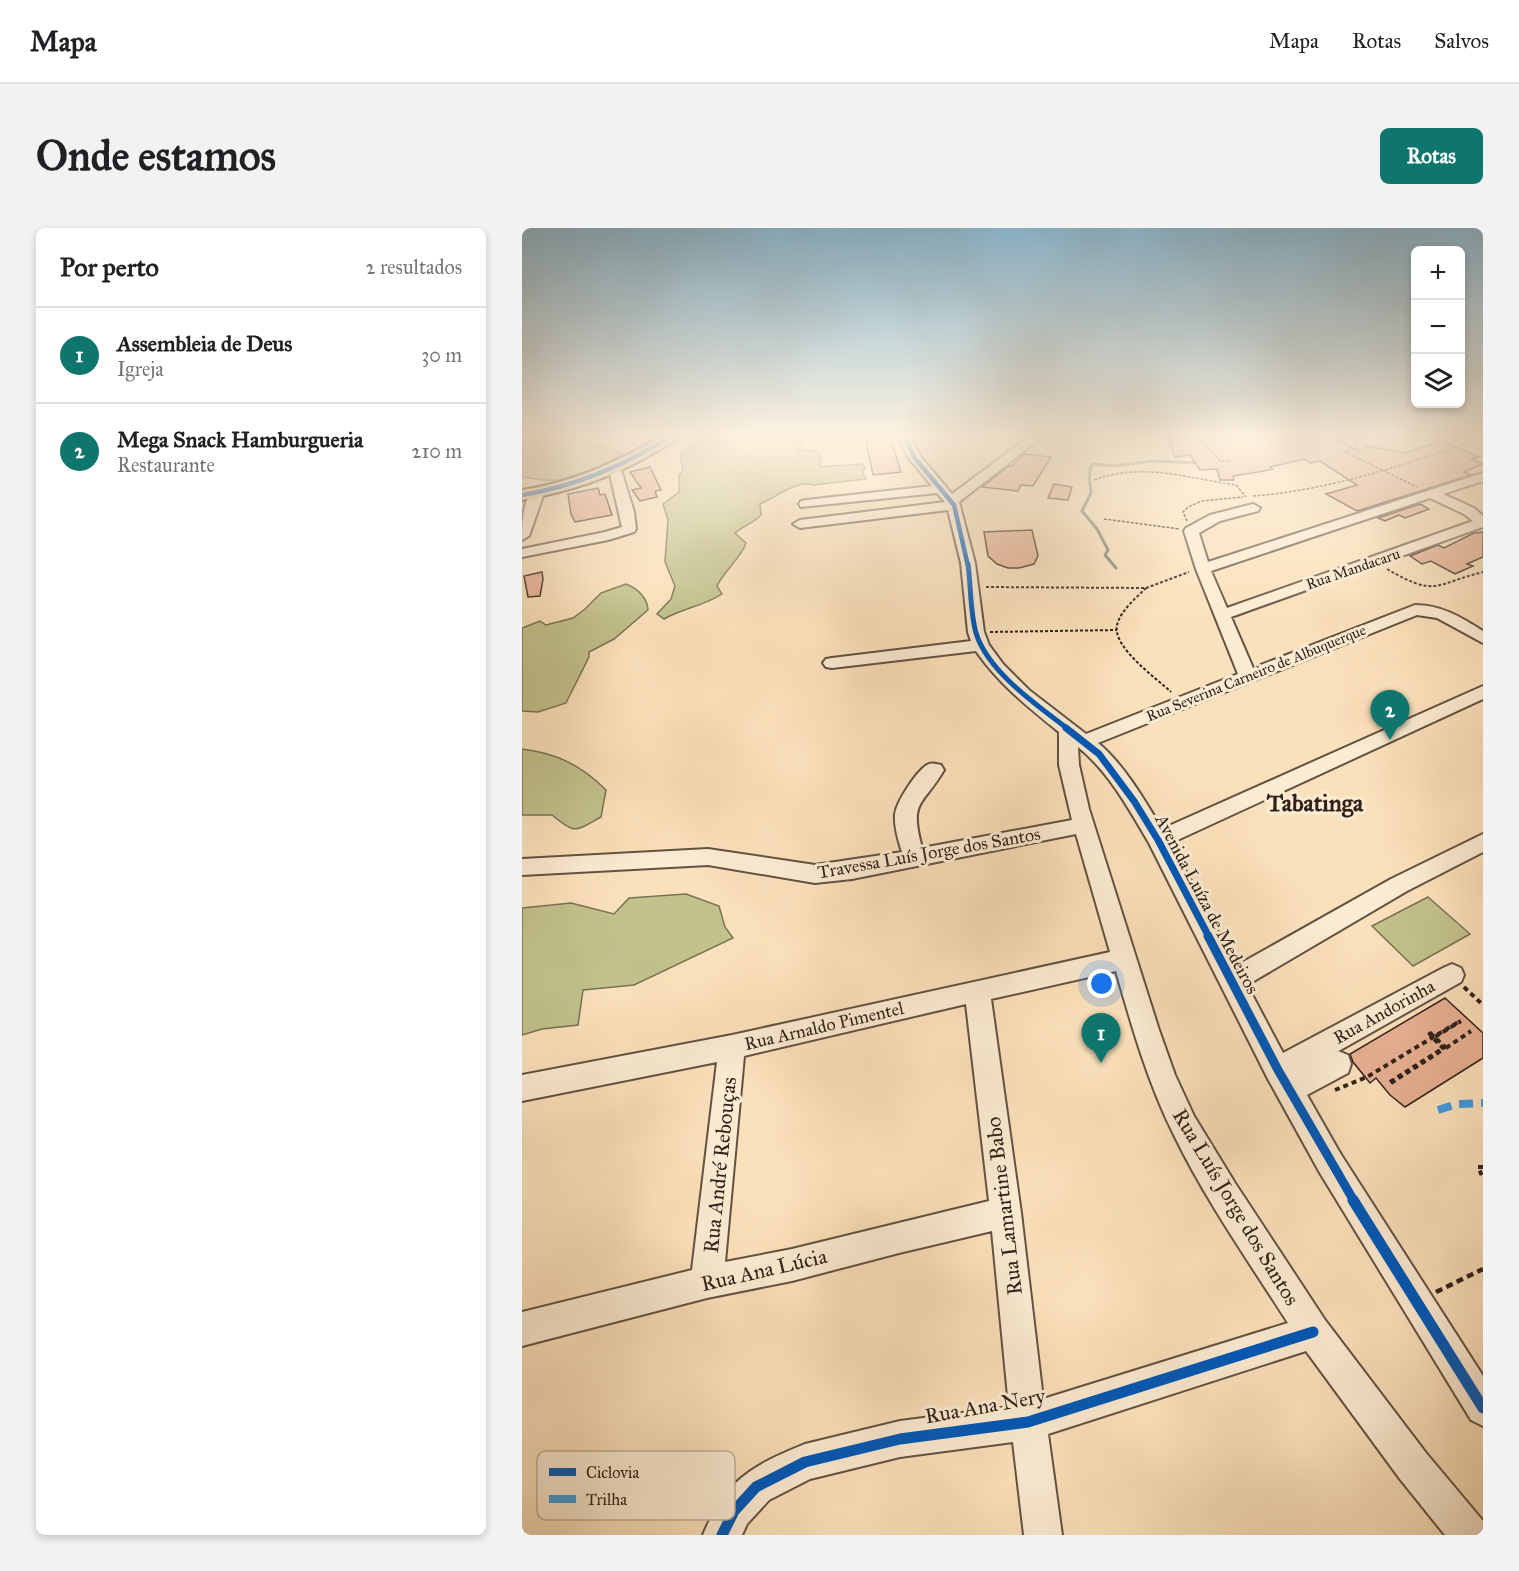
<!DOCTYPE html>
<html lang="pt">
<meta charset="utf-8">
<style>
body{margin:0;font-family:"IM FELL Great Primer",serif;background:#f2f2f2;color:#202124}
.controls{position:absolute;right:18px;top:18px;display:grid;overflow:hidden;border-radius:9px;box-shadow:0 3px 9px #0003}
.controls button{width:54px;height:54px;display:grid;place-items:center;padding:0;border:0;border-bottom:2px solid #e0e0e0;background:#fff;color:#202124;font:30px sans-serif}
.you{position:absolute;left:580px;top:756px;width:21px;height:21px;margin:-15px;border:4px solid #fff;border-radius:50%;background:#1a73e8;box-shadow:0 0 0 9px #1a73e833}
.badge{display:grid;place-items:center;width:39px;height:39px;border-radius:50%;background:#0f766e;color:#fff;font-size:20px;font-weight:700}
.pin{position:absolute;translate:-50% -50px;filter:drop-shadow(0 2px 3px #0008)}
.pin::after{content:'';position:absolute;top:32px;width:21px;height:18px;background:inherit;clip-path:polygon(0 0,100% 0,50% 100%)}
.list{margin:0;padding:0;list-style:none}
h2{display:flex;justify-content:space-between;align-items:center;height:78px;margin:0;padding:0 24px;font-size:26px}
h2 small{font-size:20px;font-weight:400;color:#757577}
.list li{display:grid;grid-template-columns:39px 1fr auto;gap:18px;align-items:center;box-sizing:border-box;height:96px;padding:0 24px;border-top:2px solid #e0e0e0}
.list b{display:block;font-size:22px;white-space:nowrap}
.list p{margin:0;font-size:20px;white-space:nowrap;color:#757577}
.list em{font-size:20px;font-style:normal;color:#757577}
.icon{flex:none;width:33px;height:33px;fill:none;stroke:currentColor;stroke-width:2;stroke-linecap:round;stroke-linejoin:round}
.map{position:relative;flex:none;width:961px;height:1307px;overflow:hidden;border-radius:9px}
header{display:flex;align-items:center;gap:36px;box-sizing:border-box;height:84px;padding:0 30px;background:#fff;border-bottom:2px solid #e0e0e0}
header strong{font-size:28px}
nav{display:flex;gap:33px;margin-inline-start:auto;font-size:21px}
.intro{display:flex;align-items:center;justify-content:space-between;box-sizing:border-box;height:144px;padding:0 36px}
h1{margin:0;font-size:42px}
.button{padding:15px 27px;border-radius:9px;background:#0f766e;color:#fff;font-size:21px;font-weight:700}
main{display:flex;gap:36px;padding:0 36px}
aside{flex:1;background:#fff;border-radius:9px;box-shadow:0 3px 9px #0003}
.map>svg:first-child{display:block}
.green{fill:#c2c28d;stroke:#797254;stroke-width:1.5}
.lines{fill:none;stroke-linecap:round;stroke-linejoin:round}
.stream{stroke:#737f73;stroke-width:3}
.building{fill:#e8b093;stroke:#30211a;stroke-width:1.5}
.minor-casing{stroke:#635142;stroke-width:4}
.major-casing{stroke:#30211a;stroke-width:4}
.path-far3{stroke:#30211a;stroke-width:1.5;stroke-dasharray:3 1.5;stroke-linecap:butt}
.path-far2{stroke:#30211a;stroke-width:2;stroke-dasharray:3 2;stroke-linecap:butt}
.path-far1{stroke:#30211a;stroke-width:4;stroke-dasharray:5 4;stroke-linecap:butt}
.path{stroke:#30211a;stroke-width:4.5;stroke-dasharray:7 4.5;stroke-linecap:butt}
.minor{fill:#fcecd3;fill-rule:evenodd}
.major{fill:#eec07e;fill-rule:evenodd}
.path-bridge{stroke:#30211a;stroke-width:4;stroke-dasharray:5 4;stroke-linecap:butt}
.quiet{stroke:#3e9bdf;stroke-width:8;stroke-dasharray:14 8;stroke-linecap:butt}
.cycleway-far4-casing{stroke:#fcecd3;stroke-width:7}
.cycleway-far3-casing{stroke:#fcecd3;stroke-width:8}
.cycleway-far2-casing{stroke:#fcecd3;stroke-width:10}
.cycleway-far1-casing{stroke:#fcecd3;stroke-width:13}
.cycleway-casing{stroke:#fcecd3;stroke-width:15}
.cycleway-far4{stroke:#0057b8;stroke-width:4.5}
.cycleway-far3{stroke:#0057b8;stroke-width:5}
.cycleway-far2{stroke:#0057b8;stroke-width:7}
.cycleway-far1{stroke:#0057b8;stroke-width:9}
.cycleway{stroke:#0057b8;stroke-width:11}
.labels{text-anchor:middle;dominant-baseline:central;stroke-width:6;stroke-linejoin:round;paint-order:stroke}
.far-street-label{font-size:15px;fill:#30211a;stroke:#fcecd3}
.street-label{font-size:18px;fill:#30211a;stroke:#fcecd3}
.near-street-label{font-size:21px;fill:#30211a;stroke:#fcecd3}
.district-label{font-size:24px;font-weight:bold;fill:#30211a;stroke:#fcecd3}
.key{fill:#fcecd3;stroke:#bfaf9c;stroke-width:1.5}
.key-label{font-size:16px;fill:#30211a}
</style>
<header>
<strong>Mapa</strong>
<nav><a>Mapa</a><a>Rotas</a><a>Salvos</a></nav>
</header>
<div class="intro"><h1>Onde estamos</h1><a class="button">Rotas</a></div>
<main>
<aside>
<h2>Por perto<small>2 resultados</small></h2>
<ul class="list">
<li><span class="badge">1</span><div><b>Assembleia de Deus</b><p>Igreja</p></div><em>30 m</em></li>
<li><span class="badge">2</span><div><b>Mega Snack Hamburgueria</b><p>Restaurante</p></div><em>210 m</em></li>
</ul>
</aside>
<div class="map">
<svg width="961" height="1307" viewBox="0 0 961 1307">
<rect width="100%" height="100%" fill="#fbe1bb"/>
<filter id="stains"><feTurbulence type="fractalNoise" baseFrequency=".00333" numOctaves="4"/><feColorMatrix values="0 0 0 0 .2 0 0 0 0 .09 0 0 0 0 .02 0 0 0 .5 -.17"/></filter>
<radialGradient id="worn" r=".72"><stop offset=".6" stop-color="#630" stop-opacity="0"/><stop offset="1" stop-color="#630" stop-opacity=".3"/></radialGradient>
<g class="green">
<path d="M0,208H43L101,225C61,248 49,258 0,249Z"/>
<path d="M181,208H290L282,212L275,224C283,221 290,221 298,226L299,239L340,236L343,239L341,245L344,251L292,257C273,252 255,269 238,276L239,287C232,295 221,298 213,305L224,315C219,330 202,343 195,358L200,366C182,378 161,380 142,391L135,386L149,371L153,358L143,334L146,292L141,276L157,264V248L161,241L158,226Z"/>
<path d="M104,356C116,361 125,369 126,382L92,411L67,424V429L44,475L16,484L0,483V400L18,393L24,397L51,390L63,381L79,365Z"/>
<path d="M0,521C34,525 59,537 84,562L79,589C53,603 54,607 30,587H0Z"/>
<polygon points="164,666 197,678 203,699 211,710 112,757 61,762 56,797 20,801 0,807 0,680 49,675 92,686 107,670"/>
<polygon points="906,669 948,706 891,738 850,698"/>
</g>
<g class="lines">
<g class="stream">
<polyline points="820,220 820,213 830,208"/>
<polyline points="594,340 583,327 586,322 575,301 560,283 569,265 567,247 570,236 593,238 630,233 678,235"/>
</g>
</g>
<g class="building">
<polygon points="646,208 819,208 814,213 839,223 846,218 883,225 919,213 957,229 949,231 961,236 942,244 949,247 835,283 804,266 835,257 798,233 788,235 782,231 748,239 751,241 736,244 711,248 712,252 698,252 695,241 678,242 668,227 653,229"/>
<polygon points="343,209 368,209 379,244 351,247"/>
<polygon points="502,226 529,229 511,258 499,257 496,263 460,259 487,238 490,238"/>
<polygon points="128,239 139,262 133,263 135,269 118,273 110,262 119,260 108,244"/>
<polygon points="532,256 550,259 546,272 526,270"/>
<polygon points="76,260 78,267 83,266 90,287 53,294 49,286 46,266"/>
<polygon points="898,276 907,281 883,290 877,287 863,293 856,290"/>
<polygon points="510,302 516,328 512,336 497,340 486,340 475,336 466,328 462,304"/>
<polygon points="961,304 961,329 945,336 951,338 933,346 909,333 900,336 888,328 916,317 922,320 952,305"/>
<polygon points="20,344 21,351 18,368 6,369 2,348"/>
<polygon points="923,770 961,805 961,830 883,879 868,867 854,850 848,855 831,834 828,826"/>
</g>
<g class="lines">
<g class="minor-casing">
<g id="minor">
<path d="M376,208H388L398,228L430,266L508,208H521L437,274L453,335L462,404L467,417L481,436L507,462L564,506L716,446L674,341L662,303L664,300L688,287L731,276L738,280L736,283L698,293L677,305L686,334L961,245V253L921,266L952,280L961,288V299L709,389L731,440L893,377C919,377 939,389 961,403V415L915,390L895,387L576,515C601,535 623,573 640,601L961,458V471L649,615L714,738L869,651L961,606V624L885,663L725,757L761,825L921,740L930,736L939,740L942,747L939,754L813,825L816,823L826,827L829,836L826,845L785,867L818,925L961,1148V1198L949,1192L798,945L746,851L627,615C607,581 587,544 556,519L557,537L567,581L637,802L653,847L672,888L713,955L803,1092L904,1225L961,1293V1307H923L878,1251L784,1123L526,1206L540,1307H502L491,1214L378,1229L288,1251L247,1272L225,1296L220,1307H181C204,1252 229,1238 283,1216L378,1193L487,1179L470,1003L377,1025L270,1053L185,1070L0,1118V1084L170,1042L195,834L0,873V847L210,807L588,724L554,606L330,651L293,655L186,637L0,647V631L186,621L293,637L380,624C376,612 372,598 373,586C375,573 394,544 405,537C409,534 414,536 419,537L422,542C400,579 387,572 400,620L550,592L537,537V504C506,479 477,456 454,423L310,440L304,439L301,435L304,431L310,430L449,413L446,404L439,335L426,282L278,300L271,296L278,292L423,274L415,265L279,279L277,276L279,273L284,272L410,258L386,229ZM908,270L942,286L951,293L705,380L689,343ZM594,743C610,799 626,855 652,907C684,973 727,1034 766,1095L521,1171L499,985L469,771ZM444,776L467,973L270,1021L203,1034L222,828Z"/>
<polygon points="93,238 99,242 112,284 114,301 112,304 86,312 0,329 0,321 83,304 100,299 87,242"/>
<path d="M15,261L22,265L7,308L0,312C0,299 0,266 15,261Z"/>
</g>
</g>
<g class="major-casing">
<path id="major" d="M139,208H156C150,216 139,221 130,226C89,250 47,264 0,272V262C51,254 95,235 139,208Z"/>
</g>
<g class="path-far3">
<polyline points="674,208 698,233 709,233"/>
<polyline points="772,208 785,213"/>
<polyline points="821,223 895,259"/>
<polyline points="825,223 836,221 832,212 842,208"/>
<path d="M572,252C620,234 665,250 714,257L724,269"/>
<path d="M731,268C811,262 885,235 961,211"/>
<polyline points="582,291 658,301"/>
<polyline points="665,293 661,284 666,279 680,273 721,269"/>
</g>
<g class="path-far2">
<path d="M865,341C915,370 912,356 961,344"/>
<polyline points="464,359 624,360 667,344"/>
<path d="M624,360C614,370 599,382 595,397C590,419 634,450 649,464"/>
<polyline points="468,404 595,402"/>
</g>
<g class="path-far1">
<polyline points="942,759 961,777"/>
<polyline points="924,820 949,803"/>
<polyline points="868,854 923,819 906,803 910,809"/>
<polyline points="813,862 845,849 938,793"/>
<polyline points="961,939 956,939 961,950"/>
</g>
<polyline class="path" points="914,1064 961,1041"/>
<use href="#minor" class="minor"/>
<use href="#major" class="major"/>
<polyline class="path-bridge" points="869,855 922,821 911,810 939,793"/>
<polyline class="quiet" points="916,882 935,876 961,875"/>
<g class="cycleway-far4-casing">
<g id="cycleway-far4">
<polyline points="382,208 392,229 432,277 446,338"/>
<path d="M0,267C55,258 102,238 149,208"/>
</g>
</g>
<g class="cycleway-far3-casing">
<path id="cycleway-far3" d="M446,336C449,358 448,384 454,405C466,444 515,477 546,501"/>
</g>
<g class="cycleway-far2-casing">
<polyline id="cycleway-far2" points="544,500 577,526 612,573 636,612 687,709"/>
</g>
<g class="cycleway-far1-casing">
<polyline id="cycleway-far1" points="686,708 756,842 832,973"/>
</g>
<g class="cycleway-casing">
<g id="cycleway">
<polyline points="831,972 961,1180"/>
<polyline points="200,1307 212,1283 234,1259 283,1234 378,1211 506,1194 791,1104"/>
</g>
</g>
<use href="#cycleway-far4" class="cycleway-far4"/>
<use href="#cycleway-far3" class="cycleway-far3"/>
<use href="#cycleway-far2" class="cycleway-far2"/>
<use href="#cycleway-far1" class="cycleway-far1"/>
<use href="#cycleway" class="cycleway"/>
</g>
<linearGradient id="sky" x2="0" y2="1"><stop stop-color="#8bb8d1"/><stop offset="0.53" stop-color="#fdf2e0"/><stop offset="1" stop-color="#fdf2e0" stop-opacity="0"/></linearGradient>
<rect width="961" height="391" fill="url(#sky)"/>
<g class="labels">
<g class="far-street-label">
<text transform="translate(831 341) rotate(-19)">Rua Mandacaru</text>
<text transform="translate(734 445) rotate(-22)">Rua Severina Carneiro de Albuquerque</text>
</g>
<g class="street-label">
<text transform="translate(407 625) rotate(-10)">Travessa Luís Jorge dos Santos</text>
<text transform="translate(685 676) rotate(62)">Avenida Luíza de Medeiros</text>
<text transform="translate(862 784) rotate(-29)">Rua Andorinha</text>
<text transform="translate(302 798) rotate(-13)">Rua Arnaldo Pimentel</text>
</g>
<g class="near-street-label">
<text transform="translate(198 937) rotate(-84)">Rua André Rebouças</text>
<text transform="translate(482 978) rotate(-97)">Rua Lamartine Babo</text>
<text transform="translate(714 979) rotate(59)">Rua Luís Jorge dos Santos</text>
<text transform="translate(242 1042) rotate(-13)">Rua Ana Lúcia</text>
<text transform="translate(463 1178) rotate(-10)">Rua Ana Nery</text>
</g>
<g class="district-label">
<text x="793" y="575">Tabatinga</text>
</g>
</g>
<rect x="15" y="1223" width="198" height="69" rx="9" class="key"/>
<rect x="27" y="1240" width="27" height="8" fill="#0057b8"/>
<rect x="27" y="1267" width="27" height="8" fill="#3e9bdf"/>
<g class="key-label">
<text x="64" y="1250">Ciclovia</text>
<text x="64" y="1277">Trilha</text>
</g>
<rect width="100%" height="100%" filter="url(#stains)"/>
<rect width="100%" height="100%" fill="url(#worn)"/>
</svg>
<div class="controls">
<button>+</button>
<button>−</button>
<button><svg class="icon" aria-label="layers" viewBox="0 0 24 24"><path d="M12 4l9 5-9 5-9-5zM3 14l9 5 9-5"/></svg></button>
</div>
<div class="you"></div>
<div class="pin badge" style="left:579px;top:835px">1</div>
<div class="pin badge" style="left:868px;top:512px">2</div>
</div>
</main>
